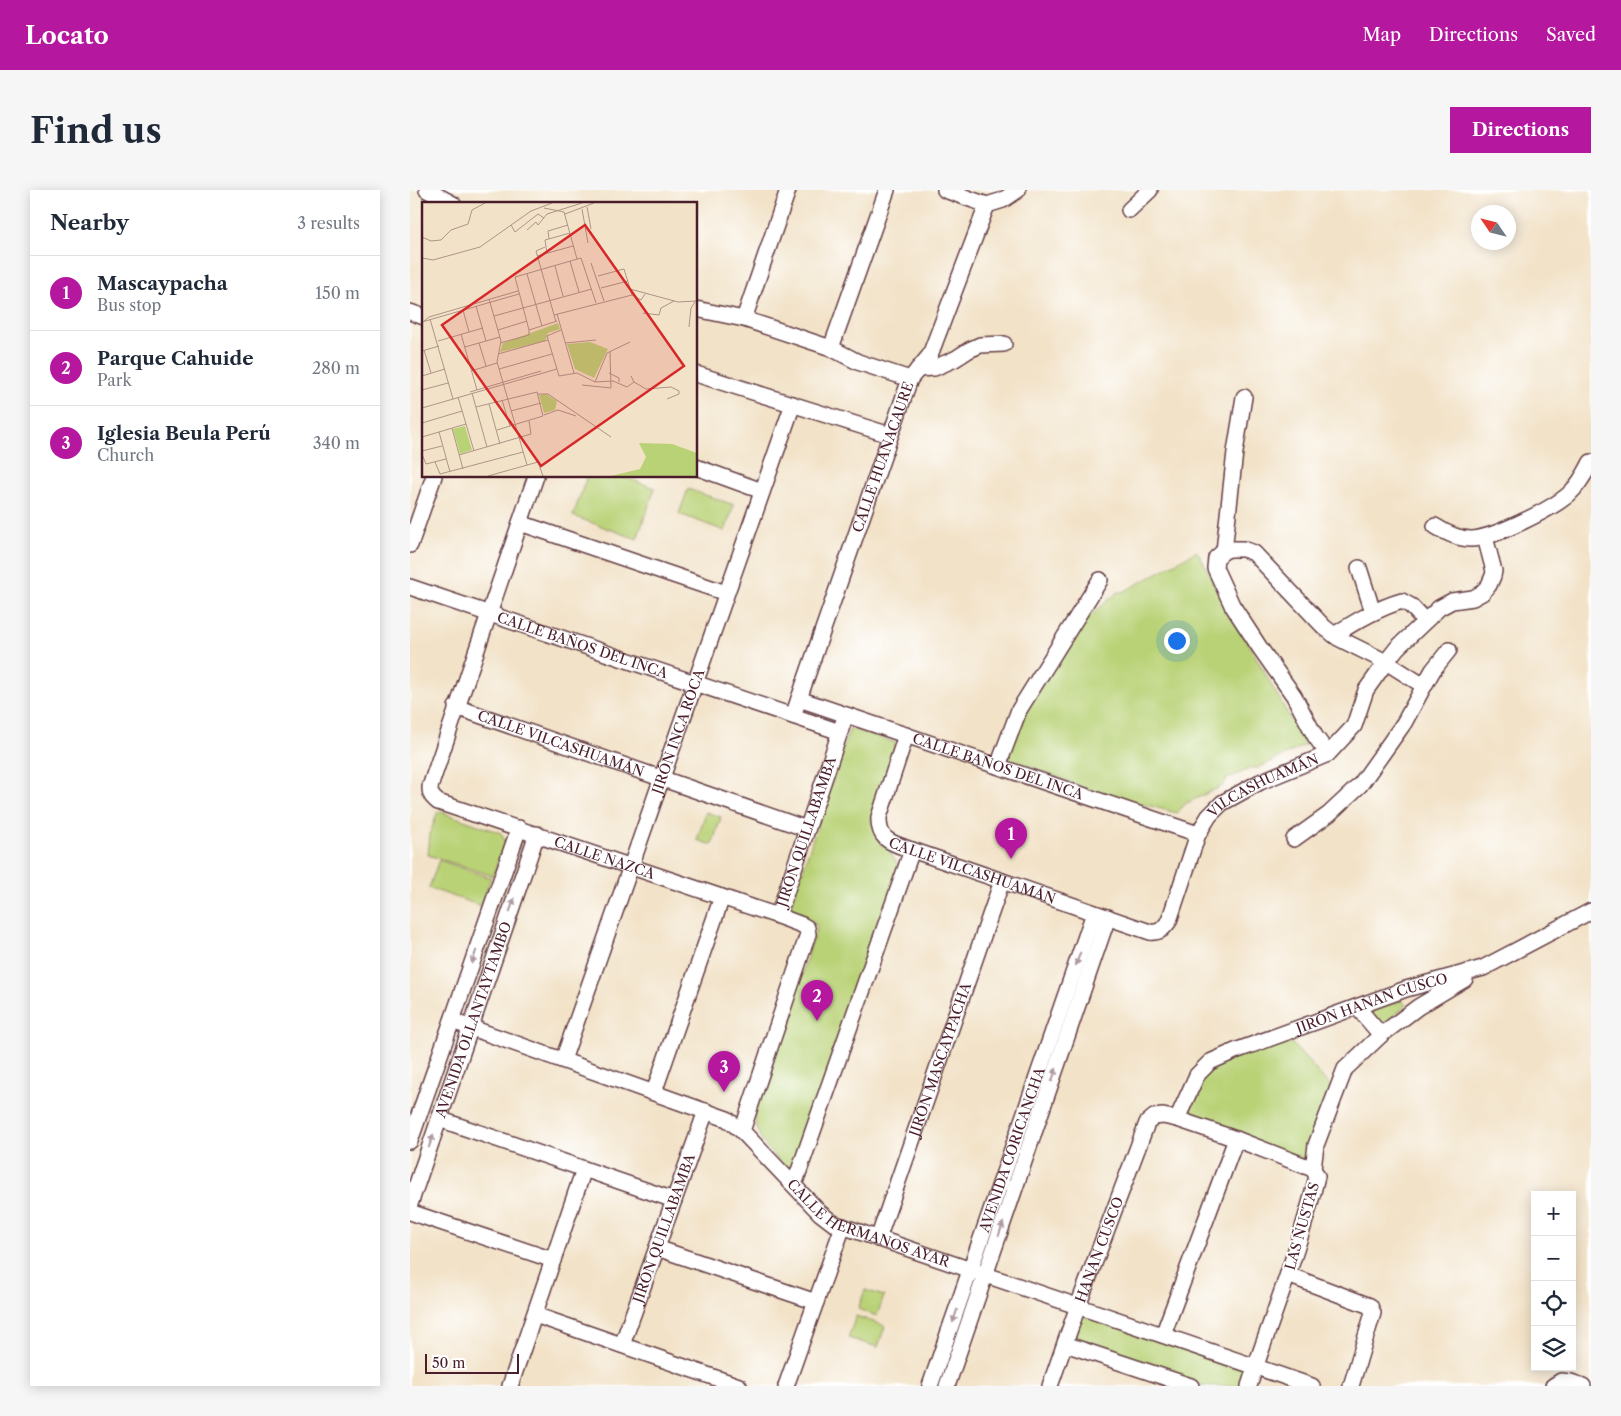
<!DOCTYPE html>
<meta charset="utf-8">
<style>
body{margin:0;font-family:"Libre Caslon Text",serif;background:#f6f6f7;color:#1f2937}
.controls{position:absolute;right:15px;bottom:15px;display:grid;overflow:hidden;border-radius:0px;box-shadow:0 2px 12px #0003}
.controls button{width:45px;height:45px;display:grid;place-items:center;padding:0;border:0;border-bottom:1px solid #e0e1e3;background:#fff;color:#1f2937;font:25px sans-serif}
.compass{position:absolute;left:1061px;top:15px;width:45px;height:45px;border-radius:50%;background:#fff;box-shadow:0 2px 12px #0003;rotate:305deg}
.scale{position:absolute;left:15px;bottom:12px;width:94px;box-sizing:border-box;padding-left:5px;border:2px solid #4a1f2b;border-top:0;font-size:14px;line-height:18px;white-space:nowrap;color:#4a1f2b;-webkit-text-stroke:4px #fff;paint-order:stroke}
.you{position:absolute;left:766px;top:450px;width:18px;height:18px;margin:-12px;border:4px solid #fff;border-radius:50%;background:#1a73e8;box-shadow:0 0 0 8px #1a73e833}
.badge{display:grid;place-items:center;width:32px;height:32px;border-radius:50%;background:#b5179e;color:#fff;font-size:16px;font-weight:700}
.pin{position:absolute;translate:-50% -41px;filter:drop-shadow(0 1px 2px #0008)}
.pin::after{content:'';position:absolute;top:26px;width:18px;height:15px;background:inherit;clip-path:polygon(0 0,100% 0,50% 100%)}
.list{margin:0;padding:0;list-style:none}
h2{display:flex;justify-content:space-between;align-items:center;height:65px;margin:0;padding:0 20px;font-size:21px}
h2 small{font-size:16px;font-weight:400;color:#747a83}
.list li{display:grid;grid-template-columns:32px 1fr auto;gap:15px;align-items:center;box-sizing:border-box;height:75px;padding:0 20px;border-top:1px solid #e0e1e3}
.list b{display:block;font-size:19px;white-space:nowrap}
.list p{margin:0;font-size:16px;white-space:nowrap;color:#747a83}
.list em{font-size:16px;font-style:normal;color:#747a83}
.icon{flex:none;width:28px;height:28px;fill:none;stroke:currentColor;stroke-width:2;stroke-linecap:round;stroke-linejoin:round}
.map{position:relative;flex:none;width:1181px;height:1196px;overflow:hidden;border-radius:0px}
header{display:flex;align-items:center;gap:30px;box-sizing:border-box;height:70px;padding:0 25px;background:#b5179e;color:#fff}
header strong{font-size:24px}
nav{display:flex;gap:28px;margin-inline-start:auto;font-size:18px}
.intro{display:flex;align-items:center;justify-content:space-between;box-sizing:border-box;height:120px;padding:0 30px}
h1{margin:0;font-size:35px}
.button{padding:12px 22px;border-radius:0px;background:#b5179e;color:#fff;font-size:18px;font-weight:700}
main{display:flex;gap:30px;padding:0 30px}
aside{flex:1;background:#fff;border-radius:0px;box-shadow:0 2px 12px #0003}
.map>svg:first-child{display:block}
.green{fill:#b9d276;stroke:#827850}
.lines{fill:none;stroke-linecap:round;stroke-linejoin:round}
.minor-casing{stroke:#633c42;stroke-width:18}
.minor{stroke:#fff;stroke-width:15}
.oneway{fill:#ae9aa0}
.labels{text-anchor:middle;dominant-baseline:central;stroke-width:4;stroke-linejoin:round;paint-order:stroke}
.street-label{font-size:14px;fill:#4a1f2b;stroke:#fff}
.inset-road{fill:none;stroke:#af9489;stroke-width:1}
.view{fill:#d62828;fill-opacity:0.15;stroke:#d62828;stroke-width:2.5}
.inset-edge{fill:none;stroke:#4a1f2b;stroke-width:2.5}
</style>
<header>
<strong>Locato</strong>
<nav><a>Map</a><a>Directions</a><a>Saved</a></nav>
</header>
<div class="intro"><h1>Find us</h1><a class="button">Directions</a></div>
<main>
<aside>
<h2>Nearby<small>3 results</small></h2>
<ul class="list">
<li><span class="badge">1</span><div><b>Mascaypacha</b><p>Bus stop</p></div><em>150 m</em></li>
<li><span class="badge">2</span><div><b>Parque Cahuide</b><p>Park</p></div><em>280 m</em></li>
<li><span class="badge">3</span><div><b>Iglesia Beula Perú</b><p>Church</p></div><em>340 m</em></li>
</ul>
</aside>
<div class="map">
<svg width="1181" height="1196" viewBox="0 0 1181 1196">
<rect width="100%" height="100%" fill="#fff"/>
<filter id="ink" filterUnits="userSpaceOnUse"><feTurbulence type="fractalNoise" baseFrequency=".02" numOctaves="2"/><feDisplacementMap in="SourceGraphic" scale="10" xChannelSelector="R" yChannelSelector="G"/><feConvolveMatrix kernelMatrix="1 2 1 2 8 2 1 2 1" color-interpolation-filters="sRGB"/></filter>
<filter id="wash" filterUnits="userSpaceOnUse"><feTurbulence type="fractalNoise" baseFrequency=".0096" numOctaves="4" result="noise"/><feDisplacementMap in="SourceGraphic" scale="20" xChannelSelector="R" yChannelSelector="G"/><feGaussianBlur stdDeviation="1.12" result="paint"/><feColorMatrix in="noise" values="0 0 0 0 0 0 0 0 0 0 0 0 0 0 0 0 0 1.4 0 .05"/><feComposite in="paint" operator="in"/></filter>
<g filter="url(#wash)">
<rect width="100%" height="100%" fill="#f2e2c7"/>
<g class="green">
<polygon points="177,286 211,286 245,298 227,349 163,326"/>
<polygon points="278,299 324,315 315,341 269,324"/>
<polygon points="787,361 895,555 848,578 841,578 817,589 812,596 775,614 767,623 685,602 596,567 613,523 675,430 708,402 713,402"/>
<path d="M440,538L486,553L461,631L471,655L477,657L491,680L385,976L377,979C358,959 348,953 344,925L407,737L405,733L385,725L381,715Z"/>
<polygon points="28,621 91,643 95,651 83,686 18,665 20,644"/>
<polygon points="296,622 311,627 302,655 287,650"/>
<polygon points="29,670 81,688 71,716 19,698"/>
<polygon points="992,810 996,816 970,837 958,822"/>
<polygon points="877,848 922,898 894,969 772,926 800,877"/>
<polygon points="455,1100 474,1106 467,1126 448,1119"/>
<polygon points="671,1121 840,1178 834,1196 794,1196 661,1151"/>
<polygon points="446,1126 475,1136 468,1157 438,1148"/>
</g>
</g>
<g filter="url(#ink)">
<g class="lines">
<g class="minor-casing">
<g id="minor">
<polyline points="17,0 43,14"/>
<polyline points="535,0 577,15"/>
<polyline points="577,15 593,10 608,0"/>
<polyline points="719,20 740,0"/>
<polyline points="286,119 334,129 421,158 448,172 500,189"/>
<polyline points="0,122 14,127"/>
<polyline points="334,129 378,0"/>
<polyline points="421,158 477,0"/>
<polyline points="508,179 524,178 545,169 559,160 570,155 594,154"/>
<polyline points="286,184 480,245"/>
<polyline points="286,277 352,301"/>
<path id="s1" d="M126,286L20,597C20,605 22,607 28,612L368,726L392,735L397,738L398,744L332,941"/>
<polyline points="110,333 316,403"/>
<path d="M1025,336C1036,343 1048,349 1061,349C1082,349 1144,318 1159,304C1169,295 1175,284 1181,272"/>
<polyline points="0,355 24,286"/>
<polyline points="814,361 825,262 834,207"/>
<polyline points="949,378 963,422"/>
<path id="s2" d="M0,397L430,542"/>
<path d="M924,445C946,431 968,418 992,411L1001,416L1015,431"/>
<polyline points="1014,496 1023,480 1039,460"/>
<path id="s3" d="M389,509L788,644"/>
<path id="s4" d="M46,517L397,639"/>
<path id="s5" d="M383,526L500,189L520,165L577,15"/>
<path id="s6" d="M496,545L469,627C468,651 482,653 502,660L740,742C750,743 753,739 759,731L788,644L799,626L812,613L850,592L918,564L944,536L956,500L976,472L987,458L1029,418L1042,411L1063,408L1072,403L1079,395L1083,386L1084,381L1075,347"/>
<polyline points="588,576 609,520 690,390"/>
<polyline points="884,649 919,624 950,595 994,533 1014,496 976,472 928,448 914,437 844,363 833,359 820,359 814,361 806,368 805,378 822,415 850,458 884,506 905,546 918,564"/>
<path id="s7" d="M368,726L433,533"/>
<polyline points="947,817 971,845"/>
<path id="s8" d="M42,831L317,929L332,941L410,1023L423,1033L902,1196"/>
<path id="s9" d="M153,870L383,214"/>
<polyline points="244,902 312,707"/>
<polyline points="29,929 264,1010"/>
<path id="s10" d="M767,929L787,885L800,872L825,861L996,799L1073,778L1181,721"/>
<polyline points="0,951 109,638"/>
<polyline points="903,979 906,955 935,879 971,845 1008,817 1055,789"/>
<polyline points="384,995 502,660"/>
<path id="s11" d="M0,1014L127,644"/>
<polyline points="0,1022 143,1070"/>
<path id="s12" d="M468,1049L592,691"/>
<polyline points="247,1058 406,1112"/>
<polyline points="878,1085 960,1116 963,1123 941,1196"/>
<polyline points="125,1125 329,1196"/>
<polyline points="753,1145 826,949"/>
<polyline points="655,1154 781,1196"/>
<path id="s13" d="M212,1155L296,921"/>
<polyline points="100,1196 174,979"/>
<polyline points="376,1196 433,1036"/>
<path id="s14" d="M520,1196L684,723"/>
<polyline points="537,1196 698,727"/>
<path id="s15" d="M640,1196L668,1116L737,933L744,927L753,926L767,929L826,949L903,979L907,986C890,1058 862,1126 839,1196"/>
<polyline points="1143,1196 1151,1191 1161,1192 1173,1196"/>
</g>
</g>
<use href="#minor" class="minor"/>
</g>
<defs><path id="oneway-solid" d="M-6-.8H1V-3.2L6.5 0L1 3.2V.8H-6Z" transform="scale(1.25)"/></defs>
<g class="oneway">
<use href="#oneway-solid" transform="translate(102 715) rotate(-71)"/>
<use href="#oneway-solid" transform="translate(64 767) rotate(109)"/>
<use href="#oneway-solid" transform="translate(668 769) rotate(109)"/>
<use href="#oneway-solid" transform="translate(644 885) rotate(-71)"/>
<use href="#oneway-solid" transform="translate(21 951) rotate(-71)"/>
<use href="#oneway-solid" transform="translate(591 1039) rotate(-71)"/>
<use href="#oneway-solid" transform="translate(545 1126) rotate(109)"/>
</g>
</g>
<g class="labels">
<g class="street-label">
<text stroke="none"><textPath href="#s5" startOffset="274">CALLE HUANACAURE</textPath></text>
<text stroke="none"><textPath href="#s2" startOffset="182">CALLE BAÑOS DEL INCA</textPath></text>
<text stroke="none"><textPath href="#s9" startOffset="348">JIRÓN INCA ROCA</textPath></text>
<text stroke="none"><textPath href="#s4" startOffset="111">CALLE VILCASHUAMÁN</textPath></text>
<text stroke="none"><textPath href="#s3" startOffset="210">CALLE BAÑOS DEL INCA</textPath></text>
<text stroke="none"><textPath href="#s6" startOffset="589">VILCASHUAMÁN</textPath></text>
<text stroke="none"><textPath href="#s7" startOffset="89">JIRÓN QUILLABAMBA</textPath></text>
<text stroke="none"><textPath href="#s1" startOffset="522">CALLE NAZCA</textPath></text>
<text stroke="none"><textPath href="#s6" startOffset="202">CALLE VILCASHUAMÁN</textPath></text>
<text stroke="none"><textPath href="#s10" startOffset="239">JIRÓN HANAN CUSCO</textPath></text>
<text stroke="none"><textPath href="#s11" startOffset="195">AVENIDA OLLANTAYTAMBO</textPath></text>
<text stroke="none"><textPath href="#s12" startOffset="190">JIRÓN MASCAYPACHA</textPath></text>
<text stroke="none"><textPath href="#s14" startOffset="250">AVENIDA CORICANCHA</textPath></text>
<text stroke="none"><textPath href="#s8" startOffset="472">CALLE HERMANOS AYAR</textPath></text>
<text transform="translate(892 1036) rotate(-74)">LAS ÑUSTAS</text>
<text stroke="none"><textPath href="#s13" startOffset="124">JIRÓN QUILLABAMBA</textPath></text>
<text stroke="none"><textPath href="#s15" startOffset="145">HANAN CUSCO</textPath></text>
</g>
</g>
<g transform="translate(12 12)">
<rect width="275" height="275" fill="#f2e2c7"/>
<path d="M136,121L138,127L126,131L123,139L78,150L81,141ZM168,140L186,147L172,176L153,167L145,142ZM124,192L135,199L133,208L122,211L117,193ZM43,224L50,248L38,252L31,227ZM217,241L250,242L275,251V274H189L218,267L224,255Z" fill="#b9d276"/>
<path class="inset-road" d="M165,5L169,27M122,6L142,10L155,57M160,7L166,41M143,12L172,1M89,23L93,30L116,12L122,16M105,28L114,20L116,23L125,12L160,1M0,35L9,39L19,38L29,28L46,22L50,8L63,1M127,37L126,29L146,23M123,45L114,49L134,120M125,51L123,38L148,31M115,54L151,44M0,56L11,58L58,45L109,9L130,1M148,59L157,90M169,61L182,99M133,64L141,94M105,72L120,124M176,74L202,67L210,93M179,86L206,79M208,87L256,100L275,99M210,93L219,98L223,92M67,97L79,139L75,160L105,263M54,104L64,139M41,108L47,130M221,111L237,113L239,106L252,99M135,112L152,171M132,113L210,93M72,114L170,87M8,117L31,197M2,119L7,115L96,89M0,120L97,92M267,125L269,106L273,100M76,128L105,119M107,128L93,75L159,56L174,101M107,128L135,119M139,128L125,134L137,174L155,171L173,180L191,179L205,185L212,180M39,132L55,188M16,139L61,126M57,141L64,164M78,141L107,133V128M143,141L174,138M43,145L78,135M2,148L9,171M0,149L17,144M76,152L126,138M77,167L130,152M49,169L75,161M187,171L197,176V180M0,174L23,167M209,174L212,180L224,187L249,185L257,189V192L245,197M173,180L185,151L208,140M160,183L189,186L188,150M0,188L26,181M48,190L119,169M50,191L65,245M116,192H126L189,235M36,195L52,249M80,198L88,224M67,202L78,242M54,205L115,190L121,214L75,228M0,206L135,167M89,209L119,201M122,213L136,208L154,214M0,221L40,209M30,226L41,267M17,230L28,270M0,235L44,222M0,249L20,244M0,252L4,262L24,257M37,253L109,232L107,219M13,260L18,272L101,250M66,274L116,260L121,274"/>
<path class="view" d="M163,23L262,164L119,264L20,123Z"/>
<rect width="275" height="275" class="inset-edge"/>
</g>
</svg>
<div class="controls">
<button>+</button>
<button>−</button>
<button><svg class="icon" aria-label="locate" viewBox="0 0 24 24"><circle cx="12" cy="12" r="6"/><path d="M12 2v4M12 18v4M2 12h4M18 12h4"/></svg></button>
<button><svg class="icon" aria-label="layers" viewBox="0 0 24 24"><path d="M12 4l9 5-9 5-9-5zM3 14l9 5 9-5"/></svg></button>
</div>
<svg class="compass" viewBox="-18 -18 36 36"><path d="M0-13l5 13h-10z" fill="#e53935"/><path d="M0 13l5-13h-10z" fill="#747a83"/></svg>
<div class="scale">50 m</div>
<div class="you"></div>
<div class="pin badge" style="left:601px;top:669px">1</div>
<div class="pin badge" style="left:407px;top:831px">2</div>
<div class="pin badge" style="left:314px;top:902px">3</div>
</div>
</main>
